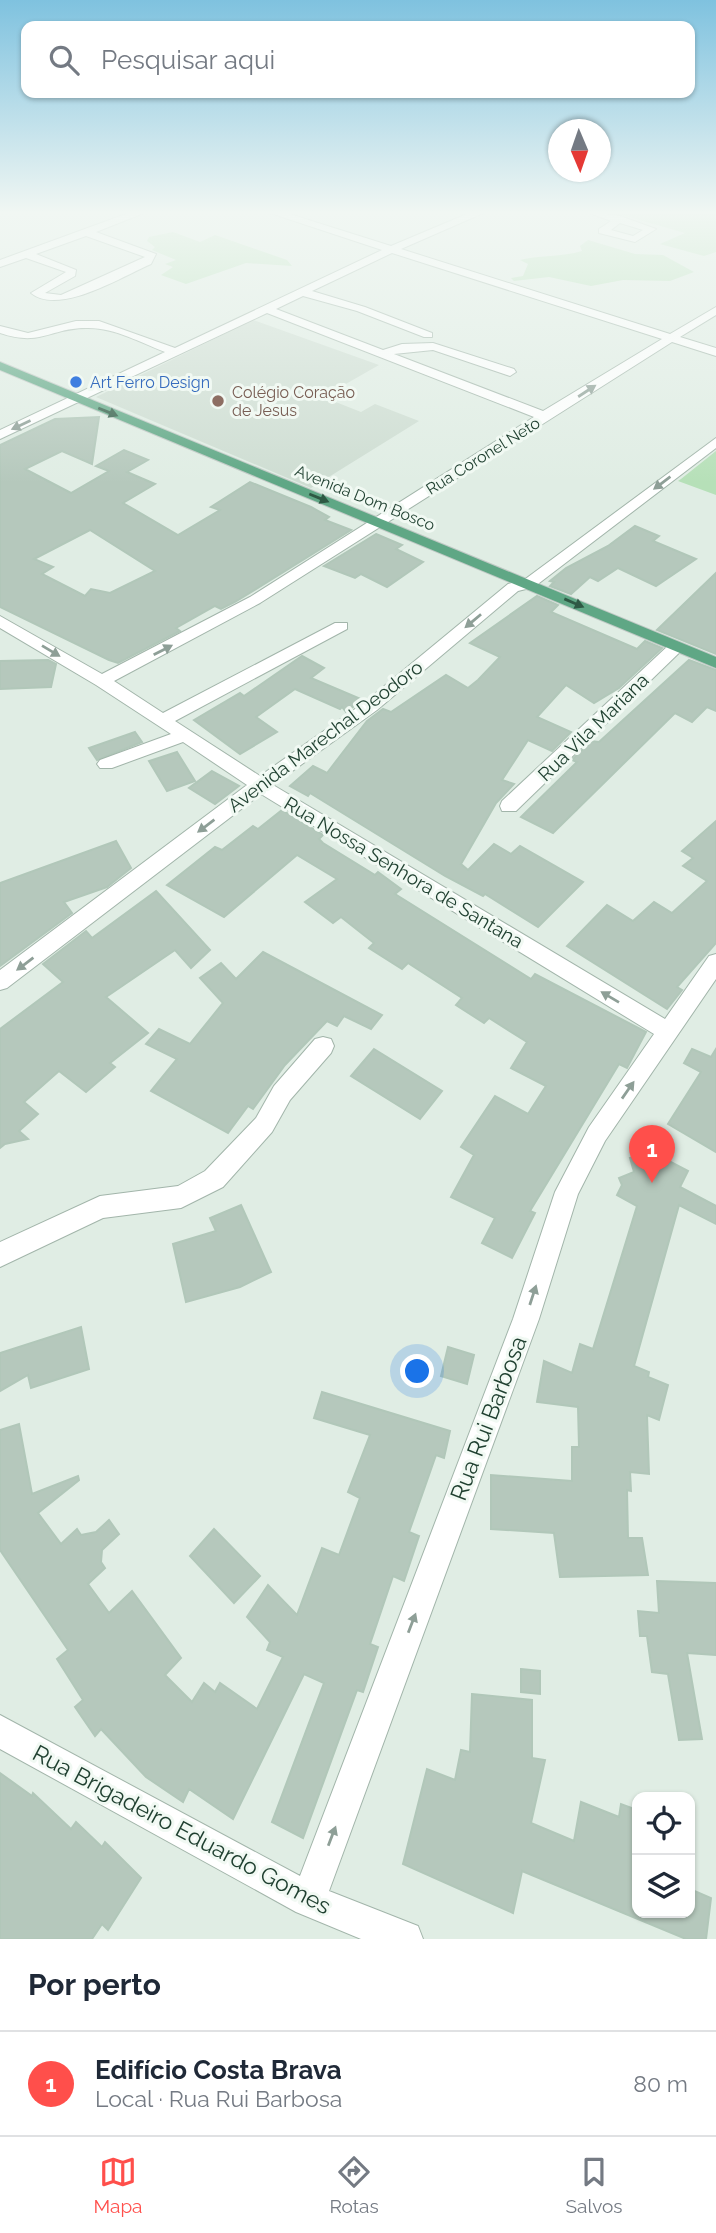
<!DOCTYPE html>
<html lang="pt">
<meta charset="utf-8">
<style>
body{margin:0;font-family:Raleway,sans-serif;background:#f2f2f3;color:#1f2937}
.controls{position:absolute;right:21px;bottom:21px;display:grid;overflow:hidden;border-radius:14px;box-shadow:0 2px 5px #0004}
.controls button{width:63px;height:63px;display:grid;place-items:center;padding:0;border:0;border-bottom:2px solid #e0e1e3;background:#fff;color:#1f2937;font:35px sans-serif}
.compass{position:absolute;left:548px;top:119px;width:63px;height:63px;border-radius:50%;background:#fff;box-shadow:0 2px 5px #0004;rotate:178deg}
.you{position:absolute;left:418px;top:1372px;width:24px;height:24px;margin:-18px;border:5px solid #fff;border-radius:50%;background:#1a73e8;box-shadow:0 0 0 10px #1a73e833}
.badge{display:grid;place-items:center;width:46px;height:46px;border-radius:50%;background:#ff4f4b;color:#fff;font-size:23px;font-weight:700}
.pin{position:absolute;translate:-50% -58px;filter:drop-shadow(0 2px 4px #0008)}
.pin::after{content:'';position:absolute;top:37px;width:24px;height:21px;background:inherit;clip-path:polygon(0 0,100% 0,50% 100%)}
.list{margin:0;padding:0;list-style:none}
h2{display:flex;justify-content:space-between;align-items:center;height:91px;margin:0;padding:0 28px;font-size:30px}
h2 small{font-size:23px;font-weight:400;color:#747a83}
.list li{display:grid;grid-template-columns:46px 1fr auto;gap:21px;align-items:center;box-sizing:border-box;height:105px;padding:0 28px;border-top:2px solid #e0e1e3}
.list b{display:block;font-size:26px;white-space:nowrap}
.list p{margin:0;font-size:23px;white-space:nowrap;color:#747a83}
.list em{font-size:23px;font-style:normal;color:#747a83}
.icon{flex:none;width:38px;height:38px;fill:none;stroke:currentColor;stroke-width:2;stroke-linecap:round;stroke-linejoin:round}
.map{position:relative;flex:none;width:716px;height:1939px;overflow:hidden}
.search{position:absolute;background:#fff;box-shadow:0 2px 5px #0004;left:21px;right:21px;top:21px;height:77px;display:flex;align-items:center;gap:18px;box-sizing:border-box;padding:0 24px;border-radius:14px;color:#747a83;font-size:26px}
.sheet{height:196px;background:#fff}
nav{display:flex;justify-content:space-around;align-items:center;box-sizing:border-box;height:98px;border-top:2px solid #e0e1e3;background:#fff;font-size:19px;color:#747a83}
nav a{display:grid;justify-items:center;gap:4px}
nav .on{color:#ff4f4b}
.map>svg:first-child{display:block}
.built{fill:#ceddd2}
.green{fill:#b6e0b8}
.building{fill:#b5c8bc;stroke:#b1c7b9;stroke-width:2;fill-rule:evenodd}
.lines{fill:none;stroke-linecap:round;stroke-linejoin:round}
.minor-casing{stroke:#a2b5aa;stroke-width:2}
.major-casing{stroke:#c0c9c5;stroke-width:2}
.minor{fill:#fff;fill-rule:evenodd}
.major{fill:#5fa785;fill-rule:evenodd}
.oneway{fill:#8e9f97}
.oneway2{fill:#2e5944}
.shop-dot{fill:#3f7fe0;stroke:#f1f9f3;stroke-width:2.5}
.education-dot{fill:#8d6e63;stroke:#f1f9f3;stroke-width:2.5}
.labels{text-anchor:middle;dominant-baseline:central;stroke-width:6;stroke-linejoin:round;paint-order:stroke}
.far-shop-label{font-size:16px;fill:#366cbe;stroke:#f1f9f3;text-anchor:start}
.far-education-label{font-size:16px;fill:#785e54;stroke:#f1f9f3;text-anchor:start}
.far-street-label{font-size:16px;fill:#1e3f2f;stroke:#f1f9f3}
.street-label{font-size:19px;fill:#1e3f2f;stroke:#f1f9f3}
.near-street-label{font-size:23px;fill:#1e3f2f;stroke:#f1f9f3}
</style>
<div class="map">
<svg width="716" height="1939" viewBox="0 0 716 1939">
<rect width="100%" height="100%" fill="#e0ede4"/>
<polygon class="built" points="253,320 379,365 323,397 361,412 375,404 419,421 311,488 96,397"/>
<g class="green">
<polygon points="608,211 716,211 716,252 704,256 660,244 685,233"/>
<polygon points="173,232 200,242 215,235 287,260 292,266 246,263 186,284 161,275 173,267 165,264 176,260 152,250 155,247 147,241 149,237"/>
<path d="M588,240L635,254L663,255L694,272L670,281L623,280L591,286L549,277L514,281L511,278L523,276L528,264L520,260C540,255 563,257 582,251L580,246Z"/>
<polygon points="716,451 716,495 678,481 681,479"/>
</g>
<g class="building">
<path d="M99,417L92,464L62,451L25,469L71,493L109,471L96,466L124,450L148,460L127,472L155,484L123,503L178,535L220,510L211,507L250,482L311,507L329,517L325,520L351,530L235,602L221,609L215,606L176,628L180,631L118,663L109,660L0,607V445L55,419ZM90,530L155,571L110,593L91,589L85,596L42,574L53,567L34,559Z"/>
<polygon points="635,526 659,536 653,541 696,559 656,586 618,568 598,581 590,577 571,594 550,586 554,582 550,581 566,568 608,546"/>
<polygon points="376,534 402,545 396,549 423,562 387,587 361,574 355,578 324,566"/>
<polygon points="716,573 716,654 657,630"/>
<polygon points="537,596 558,605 551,612 637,649 645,641 662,648 619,688 594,703 566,685 537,717 571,732 552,751 528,740 502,780 514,784 496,803 461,864 468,870 494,844 511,854 520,846 583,882 538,927 485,894 483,896 445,876 310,793 308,796 290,786 313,766 327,773 367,721 383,709 391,712 446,675 468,688 478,680 500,657 470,643"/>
<polygon points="302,656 324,668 311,678 363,700 346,712 342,707 340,709 295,689 256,717 277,732 240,754 194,720 240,693 244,696"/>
<polygon points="48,660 56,664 51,687 0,689 0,661"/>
<polygon points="689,660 716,670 716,711 707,707 692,722 675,713 553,833 521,817 577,762 572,760 591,741 599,742"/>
<polygon points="135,732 142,742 97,760 89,748"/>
<polygon points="177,752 195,781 167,791 149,761"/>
<polygon points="212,771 239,786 215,804 189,788"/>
<polygon points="282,810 323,835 319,839 323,843 375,875 378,872 401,889 395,894 531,979 535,974 646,1032 627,1068 619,1064 530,1211 535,1213 512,1258 482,1243 495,1218 451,1197 474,1155 461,1147 495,1096 528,1114 546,1086 511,1068 527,1042 489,1018 484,1023 456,1005 462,998 408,963 402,969 369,948 374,943 341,917 333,923 305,902 337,879 297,855 224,917 167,885 215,847 222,850 253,826 258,829"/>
<polygon points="716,821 716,943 677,987 682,990 667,1009 567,946 607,905 633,921 654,902 672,913 707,881 683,866 693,858 682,851"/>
<polygon points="116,841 131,868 107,887 64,902 72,913 0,966 0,883"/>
<polygon points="156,891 210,950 191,968 175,950 106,997 148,1033 110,1063 115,1067 86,1092 59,1071 24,1102 38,1114 19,1131 28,1139 5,1144 0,1148 0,1029 63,982 43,964 86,931 92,938"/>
<polygon points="263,952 382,1015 371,1029 344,1016 337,1026 327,1021 285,1065 253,1109 248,1106 228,1133 151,1091 177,1059 146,1044 159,1029 190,1044 223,1003 200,978 221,963 236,979"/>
<polygon points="374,1049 442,1091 420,1119 351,1076"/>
<polygon points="692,1049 711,1057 716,1049 716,1152 668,1124 701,1072 684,1063"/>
<polygon points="642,1147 688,1171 680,1187 716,1206 716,1224 679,1205 634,1366 649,1372 648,1377 668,1385 659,1420 647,1415 649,1474 630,1472 631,1491 627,1490 628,1538 642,1538 648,1575 560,1577 554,1533 491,1529 491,1475 572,1481 572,1447 579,1447 578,1407 537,1402 544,1361 572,1373 580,1344 593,1349 637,1206 617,1195 622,1185 619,1178 634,1172 630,1158 637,1156"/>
<polygon points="241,1205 271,1272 240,1287 186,1302 173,1244 216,1231 210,1218"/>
<polygon points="81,1327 89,1369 31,1388 28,1375 0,1391 0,1353"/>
<polygon points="448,1347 474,1355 467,1384 441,1376"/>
<polygon points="322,1392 450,1431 444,1458 436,1455 409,1532 419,1536 404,1581 393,1576 370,1644 378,1647 363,1692 357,1690 303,1838 272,1822 324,1683 304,1674 233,1819 189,1789 183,1802 146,1777 101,1729 95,1736 75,1707 83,1700 57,1659 68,1650 0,1550 0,1430 19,1424 32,1494 78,1476 79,1480 38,1513 61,1544 77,1529 81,1535 96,1532 109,1520 119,1534 102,1550 101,1562 105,1568 88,1584 109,1613 132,1591 181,1658 165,1675 192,1702 204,1683 215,1692 220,1683 257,1709 283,1657 267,1650 270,1642 247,1617 268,1585 297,1615 322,1548 339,1555 360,1498 348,1492 370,1435 314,1418"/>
<polygon points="214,1529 260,1576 234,1603 190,1556"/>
<polygon points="657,1581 716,1583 716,1655 687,1653 702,1739 679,1740 668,1674 652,1672 647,1636 640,1636 638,1611 659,1613"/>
<polygon points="521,1669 540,1671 540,1694 521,1692"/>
<polygon points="472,1694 532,1700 532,1758 545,1760 531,1823 574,1841 581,1802 619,1817 621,1804 637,1810 637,1913 690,1913 690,1889 711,1898 706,1939 686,1939 522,1871 513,1913 403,1864 427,1769 455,1780 461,1750 470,1752"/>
<polygon points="0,1773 32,1796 33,1793 71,1829 76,1822 102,1847 105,1842 141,1878 108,1930 102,1924 92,1939 0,1939"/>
</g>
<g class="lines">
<g class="minor-casing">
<g id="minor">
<path d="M134,211H149L96,232L156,254L151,264C121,277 59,316 31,293L66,272L26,258L0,267V260ZM86,236L145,257L61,295L45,293L75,276L76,270L36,254Z"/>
<path d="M264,211H280L391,246L474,211H488L401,249L670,334L716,307V315L680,337L716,348V356L672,342L260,603L114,681L163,713L335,623H347V629L175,721L260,776L365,702L508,584L524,580L716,438V448L534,587L518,591L377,710L273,785L665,1019L709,956L716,954V979L605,1141L578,1194L539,1319L329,1891L418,1926L423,1939H361L296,1912L0,1749V1715L300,1876L513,1319L555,1192L589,1127L654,1034L261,794L7,988L0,990V970L247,785L183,742L112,768H100L97,764L100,760L171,734L96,685L0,628V616L102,674L250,597L534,417L267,313L0,439V430L165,352C141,343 114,327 86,328C50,328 41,347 0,333V326L28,333L76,321H99L175,348L382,250ZM392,253L662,339L543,411L394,354L433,350L510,376L516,372L514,369L433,343L402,344L383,350L276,309L303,296L357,311L424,337H432V333L365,307L312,291Z"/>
<path d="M584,211L620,216L656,229L635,242L599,233V229L611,221ZM620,223L643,230L633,236L611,230Z"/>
<polygon points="676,642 682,644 682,650 516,811 502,811 500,806 502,801 670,644"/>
<polygon points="323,1037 331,1039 334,1046 331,1053 290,1100 272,1132 223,1187 181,1208 103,1218 0,1267 0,1242 100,1196 178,1186 205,1171 256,1118 274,1086 315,1039"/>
</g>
</g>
<g class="major-casing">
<polygon id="major" points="0,362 716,657 716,668 0,370"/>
</g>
<use href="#minor" class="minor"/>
<use href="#major" class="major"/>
</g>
<defs><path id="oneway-solid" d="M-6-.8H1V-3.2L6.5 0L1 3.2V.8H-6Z" transform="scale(1.75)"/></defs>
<g class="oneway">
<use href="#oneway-solid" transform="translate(587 391) rotate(-33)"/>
<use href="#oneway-solid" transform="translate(21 425) rotate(155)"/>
<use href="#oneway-solid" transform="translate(662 483) rotate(143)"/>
<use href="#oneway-solid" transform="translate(473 621) rotate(140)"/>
<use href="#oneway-solid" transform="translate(163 650) rotate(-27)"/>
<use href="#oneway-solid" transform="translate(51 651) rotate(31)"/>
<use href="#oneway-solid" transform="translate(206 826) rotate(143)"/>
<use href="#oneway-solid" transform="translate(25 964) rotate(143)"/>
<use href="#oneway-solid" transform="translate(610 997) rotate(-149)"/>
<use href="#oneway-solid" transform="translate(628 1090) rotate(-55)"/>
<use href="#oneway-solid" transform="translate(533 1295) rotate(-72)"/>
<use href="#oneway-solid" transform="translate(412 1623) rotate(-69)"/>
<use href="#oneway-solid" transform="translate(332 1836) rotate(-69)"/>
</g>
<g class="oneway2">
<use href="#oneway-solid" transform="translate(108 412) rotate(22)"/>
<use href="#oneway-solid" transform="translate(319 498) rotate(22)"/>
<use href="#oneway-solid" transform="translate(574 603) rotate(23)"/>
</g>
<linearGradient id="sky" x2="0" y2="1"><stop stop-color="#7fc2df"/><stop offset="0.44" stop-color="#f1f7f3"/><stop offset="1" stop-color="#f1f7f3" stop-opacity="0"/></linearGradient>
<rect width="716" height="483" fill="url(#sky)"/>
<circle class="shop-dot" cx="76" cy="382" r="7"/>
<circle class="education-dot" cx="218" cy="401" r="7"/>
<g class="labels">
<g class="far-shop-label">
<text x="90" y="382">Art Ferro Design</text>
</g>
<g class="far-education-label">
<text x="232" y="392">Colégio Coração<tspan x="232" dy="18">de Jesus</tspan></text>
</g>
<g class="far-street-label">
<text transform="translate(483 456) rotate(-32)">Rua Coronel Neto</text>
<text transform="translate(365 498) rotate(22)">Avenida Dom Bosco</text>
</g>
<g class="street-label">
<text transform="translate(593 727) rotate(-44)">Rua Vila Mariana</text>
<text transform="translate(325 736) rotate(-37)">Avenida Marechal Deodoro</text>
<text transform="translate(404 872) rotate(31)">Rua Nossa Senhora de Santana</text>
</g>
<g class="near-street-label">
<text transform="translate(488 1418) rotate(-69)">Rua Rui Barbosa</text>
<text transform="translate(182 1829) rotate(28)">Rua Brigadeiro Eduardo Gomes</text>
</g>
</g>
</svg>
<div class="controls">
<button><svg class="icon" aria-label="locate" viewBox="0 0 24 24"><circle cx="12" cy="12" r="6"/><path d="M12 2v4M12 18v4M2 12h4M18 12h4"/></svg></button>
<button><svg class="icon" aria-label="layers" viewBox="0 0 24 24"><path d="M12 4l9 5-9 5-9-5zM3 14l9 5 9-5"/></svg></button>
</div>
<svg class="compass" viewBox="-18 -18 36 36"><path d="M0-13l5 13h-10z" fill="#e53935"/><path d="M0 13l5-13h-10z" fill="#747a83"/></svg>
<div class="you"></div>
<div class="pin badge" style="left:652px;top:1183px">1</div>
<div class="search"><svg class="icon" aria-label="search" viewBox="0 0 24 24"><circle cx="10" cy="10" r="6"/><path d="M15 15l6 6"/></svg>Pesquisar aqui</div>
</div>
<section class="sheet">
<h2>Por perto<small></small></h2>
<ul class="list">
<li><span class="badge">1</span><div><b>Edifício Costa Brava</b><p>Local · Rua Rui Barbosa</p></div><em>80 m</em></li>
</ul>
</section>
<nav>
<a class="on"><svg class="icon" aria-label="map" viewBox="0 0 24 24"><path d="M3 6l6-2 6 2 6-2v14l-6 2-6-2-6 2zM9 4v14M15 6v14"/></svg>Mapa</a>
<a><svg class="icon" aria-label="directions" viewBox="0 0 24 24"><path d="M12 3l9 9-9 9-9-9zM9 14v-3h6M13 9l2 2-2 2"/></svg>Rotas</a>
<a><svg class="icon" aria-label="saved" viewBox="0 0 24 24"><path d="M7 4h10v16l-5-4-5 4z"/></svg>Salvos</a>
</nav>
